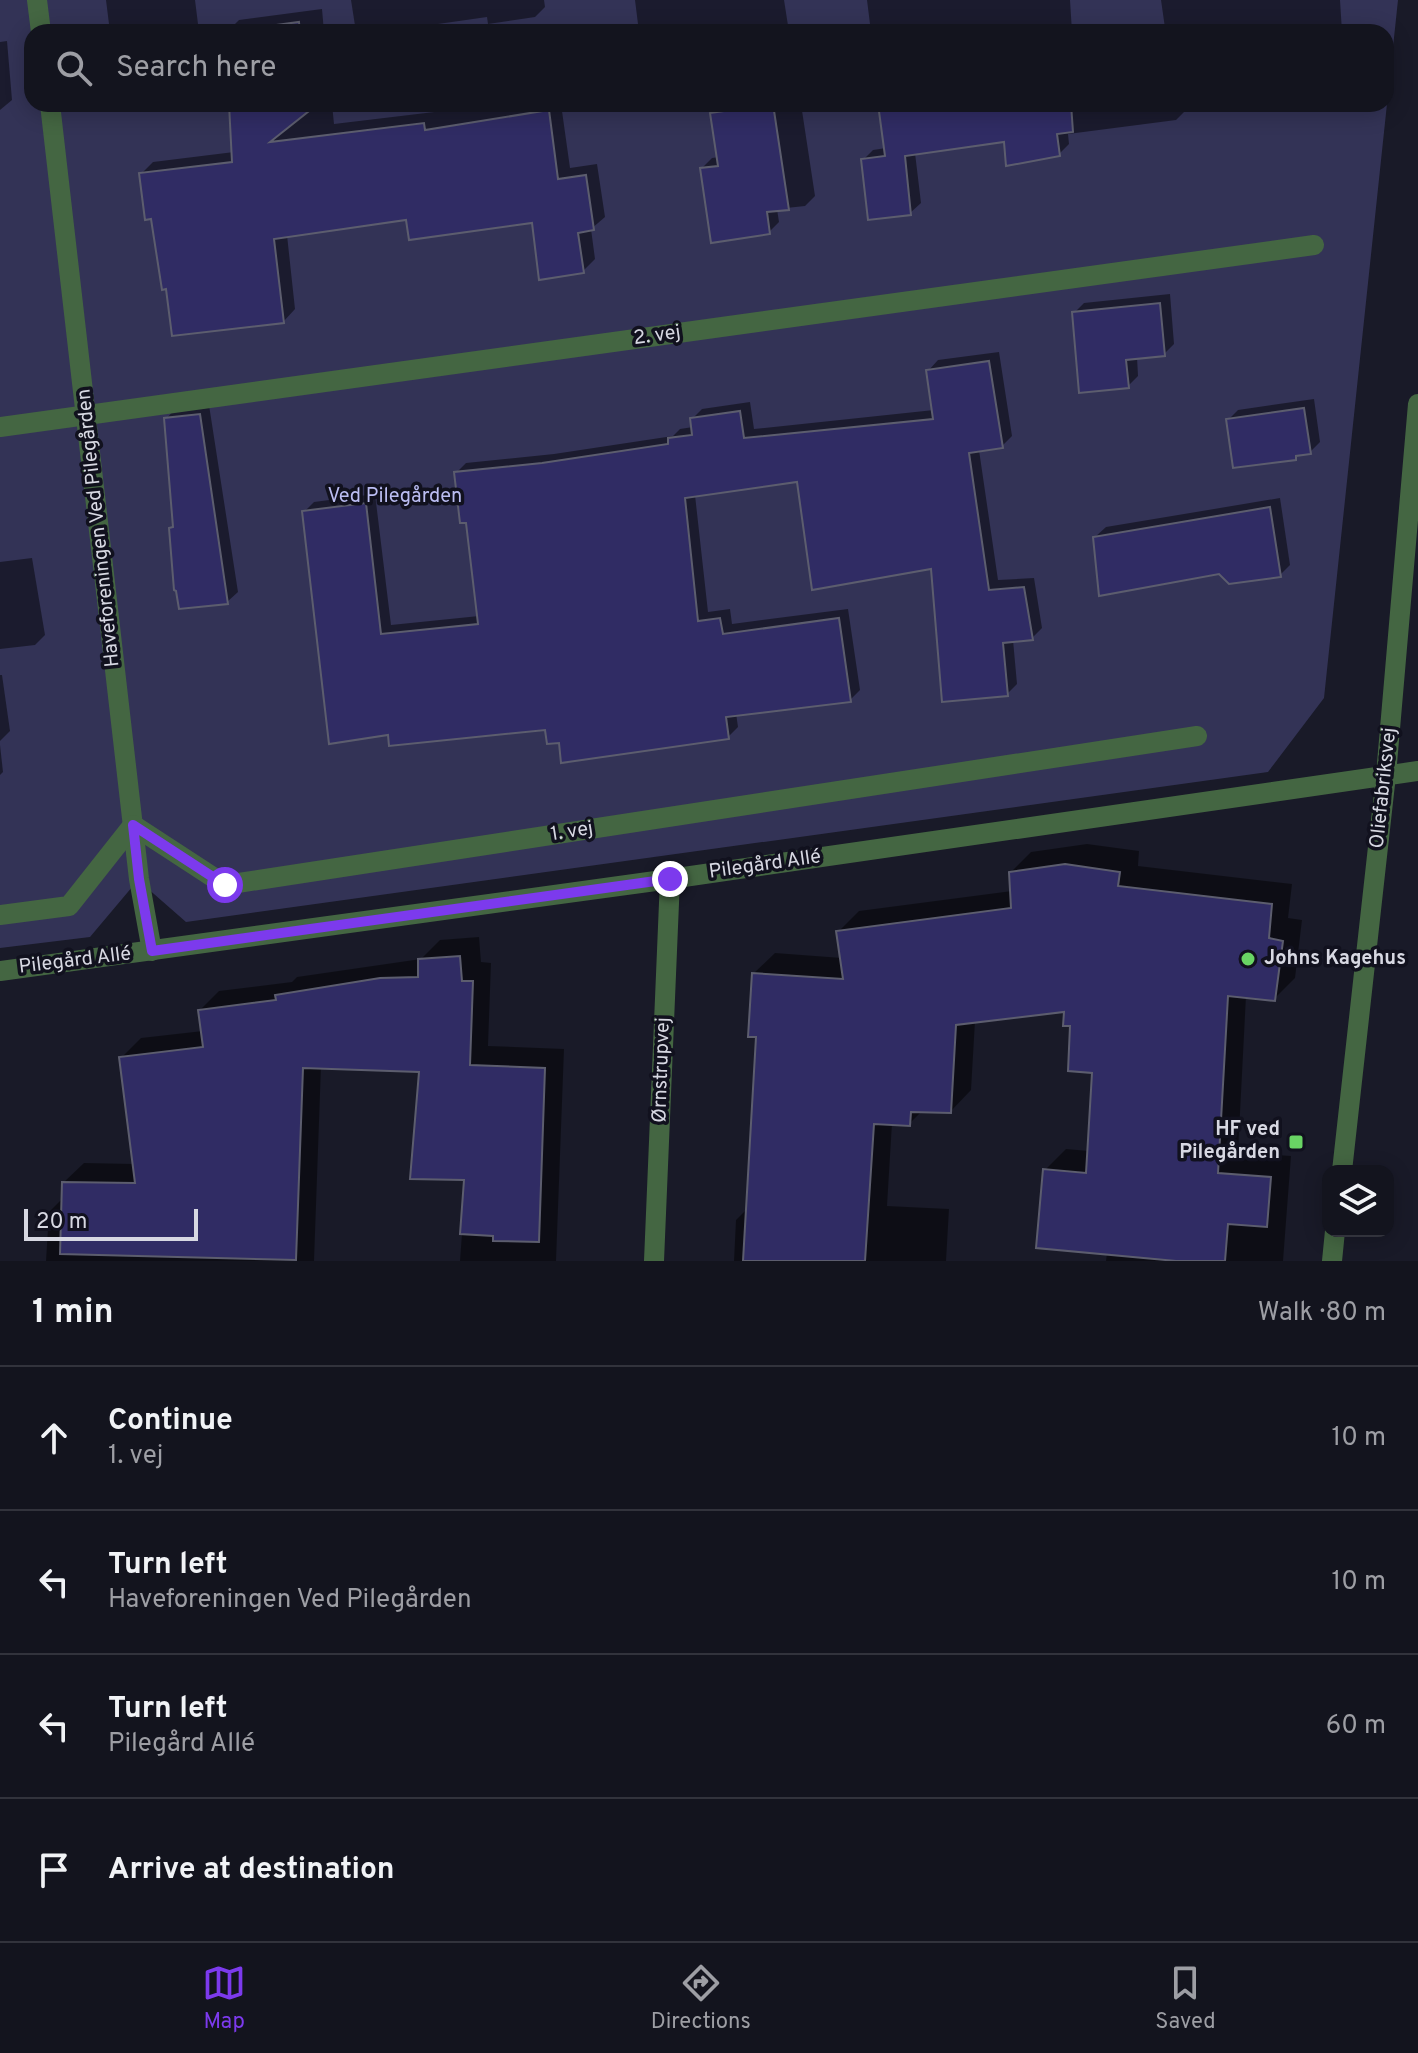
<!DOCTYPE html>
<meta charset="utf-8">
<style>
body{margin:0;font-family:Overpass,sans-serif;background:#1c1d27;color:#f1f3f6}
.controls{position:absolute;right:24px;bottom:24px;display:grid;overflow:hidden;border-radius:16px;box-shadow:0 4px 20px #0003}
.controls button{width:72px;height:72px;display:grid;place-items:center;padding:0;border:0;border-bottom:2px solid #32333c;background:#13141e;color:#f1f3f6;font:40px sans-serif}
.scale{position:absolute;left:24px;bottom:20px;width:174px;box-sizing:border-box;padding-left:8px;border:4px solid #d7d8e2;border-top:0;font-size:22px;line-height:28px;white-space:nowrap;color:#d7d8e2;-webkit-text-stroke:6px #11111e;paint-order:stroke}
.stop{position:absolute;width:24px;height:24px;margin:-18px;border:6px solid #7c3aed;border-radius:50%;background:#fff}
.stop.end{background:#7c3aed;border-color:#fff;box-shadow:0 2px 8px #0008}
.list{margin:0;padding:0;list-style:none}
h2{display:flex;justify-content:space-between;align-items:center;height:104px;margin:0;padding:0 32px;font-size:34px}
h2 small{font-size:26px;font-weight:400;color:#9d9ea4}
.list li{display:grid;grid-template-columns:52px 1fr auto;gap:24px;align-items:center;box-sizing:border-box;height:144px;padding:0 32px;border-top:2px solid #32333c}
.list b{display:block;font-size:30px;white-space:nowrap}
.list p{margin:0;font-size:26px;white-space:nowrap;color:#9d9ea4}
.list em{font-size:26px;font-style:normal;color:#9d9ea4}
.icon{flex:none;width:44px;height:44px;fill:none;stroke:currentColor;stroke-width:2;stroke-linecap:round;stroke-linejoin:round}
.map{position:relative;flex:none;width:1418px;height:1261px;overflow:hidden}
.search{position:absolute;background:#13141e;box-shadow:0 4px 20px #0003;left:24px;right:24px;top:24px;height:88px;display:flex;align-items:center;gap:20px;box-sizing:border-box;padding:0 28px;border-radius:24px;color:#9d9ea4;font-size:30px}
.sheet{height:680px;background:#13141e}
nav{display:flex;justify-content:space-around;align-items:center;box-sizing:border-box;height:112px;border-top:2px solid #32333c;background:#13141e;font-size:22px;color:#9d9ea4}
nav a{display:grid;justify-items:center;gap:4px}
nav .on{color:#7c3aed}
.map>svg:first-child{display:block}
.green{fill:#333356;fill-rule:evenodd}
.shadow{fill:#0007}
.building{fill:#302c64;stroke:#5c5d6e;stroke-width:2}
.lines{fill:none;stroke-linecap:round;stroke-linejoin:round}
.service{stroke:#446642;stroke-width:20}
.minor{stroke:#446642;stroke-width:20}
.tertiary{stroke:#446642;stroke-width:20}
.route{stroke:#7c3aed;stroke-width:10}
.poi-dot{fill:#69d464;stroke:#11111e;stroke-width:3}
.labels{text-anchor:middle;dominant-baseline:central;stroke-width:7;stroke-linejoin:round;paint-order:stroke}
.street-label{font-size:20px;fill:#d7d8e2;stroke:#11111e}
.park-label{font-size:20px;fill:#bbbdf2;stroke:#11111e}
.poi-label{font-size:20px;font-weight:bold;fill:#d7d8e2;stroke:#11111e;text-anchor:start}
</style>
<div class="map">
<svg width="1418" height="1261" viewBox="0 0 1418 1261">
<rect width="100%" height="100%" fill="#191a28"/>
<path class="green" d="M0,0H1398L1324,698L1268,772L186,922L138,880L90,937L0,948ZM32,32H1386V104H32Z"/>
<g class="shadow">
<polygon points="106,0 195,0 199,32 110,32"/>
<polygon points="351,0 544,0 545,7 535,17 488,24 487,17 382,32 356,32"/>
<polygon points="635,0 784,0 789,32 639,32"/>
<polygon points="867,0 1070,0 1072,32 871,32"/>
<polygon points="1161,0 1340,0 1342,32 1118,32 1165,28"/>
<polygon points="322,9 324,32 227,32 239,20"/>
<polygon points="7,41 12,100 0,110 0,42"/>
<polygon points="231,104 332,104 334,124 501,104 561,104 570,168 597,164 605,217 591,229 595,259 583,271 533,220 408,218 287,235 295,309 284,321 168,286 141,174 153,162 234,152"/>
<polygon points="711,104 801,104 815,196 805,206 777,209 779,222 769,232 702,168 712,158 719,157"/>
<polygon points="880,104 1185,104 1186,110 1176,120 1068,134 1069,144 1059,154 1005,140 915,153 921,203 910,213 863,160 873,150 886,148"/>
<polygon points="1170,294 1174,344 1164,354 1137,357 1138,376 1128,386 1074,313 1084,303"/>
<polygon points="999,352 1012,436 1002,446 979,450 998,580 1034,578 1042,628 1032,638 1013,640 1017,684 1007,694 933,567 798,480 695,495 708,612 730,609 732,624 848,609 860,690 850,700 736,713 738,727 728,737 561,740 547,727 390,733 304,512 314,502 375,494 391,625 479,616 467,520 456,473 466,463 554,454 673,436 680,429 693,427 692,419 702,409 750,402 754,429 934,410 928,371 938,360"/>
<polygon points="1314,399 1320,442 1310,452 1299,454 1295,458 1228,420 1238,410"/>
<polygon points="209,405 238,592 227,602 171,528 174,525 166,419 176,408"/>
<polygon points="1280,498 1290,565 1280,575 1095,537 1106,527"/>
<polygon points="32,558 45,635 35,645 0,649 0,562"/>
<polygon points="0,675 2,675 10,731 0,741"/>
<polygon points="0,745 3,772 0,775"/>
<polygon points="1087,844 1139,851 1138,866 1292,884 1288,918 1302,920 1295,978 1274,999 1246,996 1238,1152 1291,1156 1283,1261 1106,1261 1107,1253 1045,1170 1066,1149 1089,1151 1094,1071 1066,1009 975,1021 971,1090 951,1111 923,1110 909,1124 892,1123 887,1206 949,1209 946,1261 734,1261 736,1220 749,1207 759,1036 754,973 775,953 842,958 838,932 859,911 1012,891 1011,872 1031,852"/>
<polygon points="479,937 481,962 491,963 488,1046 564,1049 556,1261 460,1261 466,1178 421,1070 321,1066 314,1261 46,1261 49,1212 64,1197 64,1182 84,1163 134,1164 121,1058 141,1038 203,1031 200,1010 219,991 292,982 297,977 421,959 440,940"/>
</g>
<g class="building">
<polygon points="299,22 300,32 225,32"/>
<polygon points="229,104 308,104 309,111 270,142 424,123 425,130 549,110 558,179 586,175 594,230 578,233 584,273 539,280 532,223 409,240 406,220 274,239 284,323 172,336 166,289 162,290 151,219 145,220 139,173 232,162"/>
<polygon points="773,104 789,210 767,212 770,234 711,243 700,168 718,166 710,113"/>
<polygon points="878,104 1071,104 1073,132 1057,134 1060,156 1006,166 1004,142 905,156 911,215 868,220 861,159 885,156"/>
<polygon points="1160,303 1165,356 1126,360 1129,388 1079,393 1072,312"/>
<polygon points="989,361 1003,448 969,453 989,590 1024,587 1033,640 1003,643 1008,696 942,702 931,569 812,590 797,482 685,498 698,621 720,618 723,634 839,618 851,702 726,717 729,739 561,763 559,743 547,744 545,730 389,746 388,735 329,744 302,511 366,503 381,634 478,624 466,523 460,523 454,472 542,463 668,444 668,438 692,435 690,418 740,411 744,438 933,419 926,370"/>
<polygon points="1304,408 1311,454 1296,456 1296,460 1233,468 1226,419"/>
<polygon points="200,414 228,604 179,609 176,591 174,590 169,528 173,527 164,418"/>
<polygon points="1270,507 1281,577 1229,584 1219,574 1099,596 1093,537"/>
<polygon points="1065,864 1120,872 1118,886 1272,904 1269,938 1283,941 1275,1001 1228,996 1218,1173 1271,1177 1267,1227 1228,1224 1225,1261 1176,1261 1036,1248 1043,1169 1086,1173 1092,1073 1068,1071 1070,1026 1063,1026 1064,1012 956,1025 951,1113 911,1112 910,1126 874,1124 865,1261 743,1261 756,1037 748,1037 752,973 843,979 836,931 1011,908 1009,872"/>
<polygon points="460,956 462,981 473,981 470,1065 545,1068 539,1242 493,1241 493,1236 460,1234 464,1180 410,1179 419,1072 303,1068 296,1260 60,1254 62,1182 135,1183 119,1057 203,1047 198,1010 276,1000 275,995 380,978 418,977 418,959"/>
</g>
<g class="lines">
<g class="service">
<polyline points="37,0 41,32"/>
<polyline points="50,104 139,879 152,951"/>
<polyline points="0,427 1314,245"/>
<polyline points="0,915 69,906 133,825 225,885 1197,736"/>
</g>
<g class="minor">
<polyline points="0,971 670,879 1418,771"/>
<polyline points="654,1261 670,879"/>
</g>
<g class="tertiary">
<polyline points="1342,1171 1386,775 1418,404"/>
<polyline points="1332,1261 1335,1231"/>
</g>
</g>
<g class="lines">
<polyline class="route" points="225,885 133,825 139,879 152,951 670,879"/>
</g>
<g class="poi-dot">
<circle cx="1248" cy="959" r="8"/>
<rect x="1288" y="1134" width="16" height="16" rx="4"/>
</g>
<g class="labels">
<g class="street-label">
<text transform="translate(657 336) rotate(-8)">2. vej</text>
<text transform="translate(99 528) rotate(-96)">Haveforeningen Ved Pilegården</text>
<text transform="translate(1384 788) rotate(-84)">Oliefabriksvej</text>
<text transform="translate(572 832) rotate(-9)">1. vej</text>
<text transform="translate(765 865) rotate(-8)">Pilegård Allé</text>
<text transform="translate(75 961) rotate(-7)">Pilegård Allé</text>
<text transform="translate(662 1070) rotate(-88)">Ørnstrupvej</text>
</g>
<g class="park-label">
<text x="395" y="497">Ved Pilegården</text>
</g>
<g class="poi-label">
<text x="1264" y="959">Johns Kagehus</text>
<text x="1280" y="1130" text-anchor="end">HF ved<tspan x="1280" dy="23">Pilegården</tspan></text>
</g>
</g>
</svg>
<div class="controls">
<button><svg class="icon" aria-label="layers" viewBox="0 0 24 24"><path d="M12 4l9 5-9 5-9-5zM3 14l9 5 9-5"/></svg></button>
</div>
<div class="scale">20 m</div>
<div class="stop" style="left:225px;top:885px"></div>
<div class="stop end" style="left:670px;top:879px"></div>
<div class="search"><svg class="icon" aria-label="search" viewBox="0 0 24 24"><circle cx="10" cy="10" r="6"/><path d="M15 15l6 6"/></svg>Search here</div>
</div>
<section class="sheet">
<h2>1 min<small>Walk · 80 m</small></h2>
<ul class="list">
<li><svg class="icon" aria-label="ahead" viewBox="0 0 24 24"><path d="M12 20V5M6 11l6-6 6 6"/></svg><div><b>Continue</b><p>1. vej</p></div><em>10 m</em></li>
<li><svg class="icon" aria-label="left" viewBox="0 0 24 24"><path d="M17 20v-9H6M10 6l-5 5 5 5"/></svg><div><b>Turn left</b><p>Haveforeningen Ved Pilegården</p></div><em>10 m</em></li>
<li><svg class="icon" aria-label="left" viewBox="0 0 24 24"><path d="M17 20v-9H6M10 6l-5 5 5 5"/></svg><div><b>Turn left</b><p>Pilegård Allé</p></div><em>60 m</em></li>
<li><svg class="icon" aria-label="arrive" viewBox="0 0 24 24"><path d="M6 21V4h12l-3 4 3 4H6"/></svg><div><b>Arrive at destination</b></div></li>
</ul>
</section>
<nav>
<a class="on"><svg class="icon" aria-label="map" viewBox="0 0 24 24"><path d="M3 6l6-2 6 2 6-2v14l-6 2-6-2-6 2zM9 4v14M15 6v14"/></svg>Map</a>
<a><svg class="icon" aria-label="directions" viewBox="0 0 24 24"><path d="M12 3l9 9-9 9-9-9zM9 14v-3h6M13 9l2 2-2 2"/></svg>Directions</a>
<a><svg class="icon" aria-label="saved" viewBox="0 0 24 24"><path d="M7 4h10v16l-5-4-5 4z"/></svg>Saved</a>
</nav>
